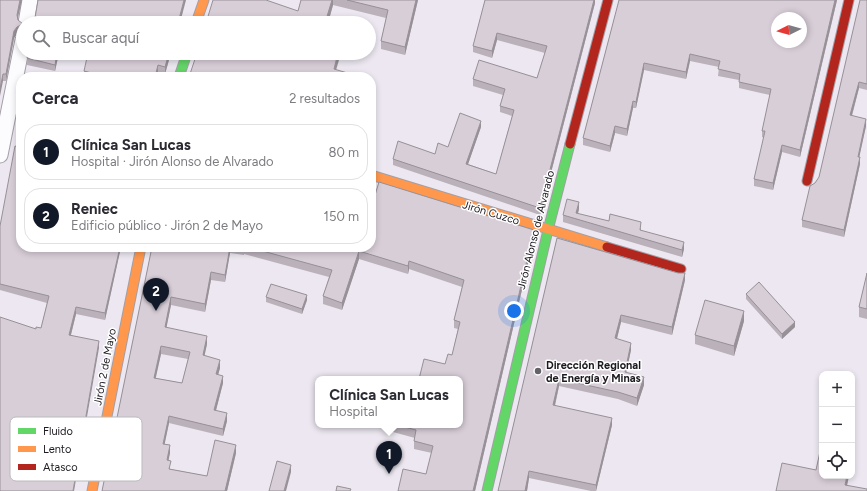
<!DOCTYPE html>
<html lang="es">
<meta charset="utf-8">
<style>
body{margin:0;font-family:Figtree,sans-serif;background:#f2f2f3;color:#2b2b33}
.controls{position:absolute;right:12px;bottom:12px;display:grid;overflow:hidden;border-radius:8px;box-shadow:0 2px 6px #0003}
.controls button{width:36px;height:36px;display:grid;place-items:center;padding:0;border:0;border-bottom:1px solid #e1e1e2;background:#fff;color:#2b2b33;font:20px sans-serif}
.compass{position:absolute;left:771px;top:12px;width:36px;height:36px;border-radius:50%;background:#fff;box-shadow:0 2px 6px #0003;rotate:265deg}
.you{position:absolute;left:514px;top:311px;width:14px;height:14px;margin:-10px;border:3px solid #fff;border-radius:50%;background:#1a73e8;box-shadow:0 0 0 6px #1a73e833}
.badge{display:grid;place-items:center;width:26px;height:26px;border-radius:50%;background:#111827;color:#fff;font-size:13px;font-weight:700}
.pin{position:absolute;translate:-50% -33px;filter:drop-shadow(0 1px 2px #0008)}
.pin::after{content:'';position:absolute;top:21px;width:14px;height:12px;background:inherit;clip-path:polygon(0 0,100% 0,50% 100%)}
.popup{position:absolute;left:315px;top:376px;width:148px;height:52px;box-sizing:border-box;display:grid;place-content:center;border-radius:8px;background:#fff;filter:drop-shadow(0 1px 3px #0005);font-size:13px;white-space:nowrap;color:#7c7c81}
.popup b{font-size:15px;color:#2b2b33}
.popup::after{content:'';position:absolute;left:50%;top:100%;margin-left:-8px;border:8px solid transparent;border-top-color:#fff}
.list{margin:0;padding:0;list-style:none}
h2{display:flex;justify-content:space-between;align-items:center;height:52px;margin:0;padding:0 16px;font-size:17px}
h2 small{font-size:13px;font-weight:400;color:#7c7c81}
.list li{display:grid;grid-template-columns:26px 1fr auto;gap:12px;align-items:center;box-sizing:border-box;height:56px;margin:0 8px 8px;padding:0 8px;border:1px solid #e1e1e2;border-radius:16px}
.list b{display:block;font-size:15px;white-space:nowrap}
.list p{margin:0;font-size:13px;white-space:nowrap;color:#7c7c81}
.list em{font-size:13px;font-style:normal;color:#7c7c81}
.icon{flex:none;width:22px;height:22px;fill:none;stroke:currentColor;stroke-width:2;stroke-linecap:round;stroke-linejoin:round}
.map{position:relative;flex:none;width:867px;height:491px;overflow:hidden}
.search{position:absolute;background:#fff;box-shadow:0 2px 6px #0003;left:16px;top:16px;width:360px;height:44px;display:flex;align-items:center;gap:10px;box-sizing:border-box;padding:0 14px;border-radius:22px;color:#7c7c81;font-size:15px}
.panel{position:absolute;background:#fff;box-shadow:0 2px 6px #0003;left:16px;top:72px;width:360px;height:180px;border-radius:16px}
.map>svg:first-child{display:block}
.lines{fill:none;stroke-linecap:round;stroke-linejoin:round}
.street-casing{stroke:#a39fa6;stroke-width:17}
.fast-casing{stroke:#a39fa6;stroke-width:11}
.slow-casing{stroke:#a39fa6;stroke-width:11}
.jam-casing{stroke:#a39fa6;stroke-width:11}
.street{stroke:#fcfbfd;stroke-width:15}
.fast{stroke:#63d668;stroke-width:9}
.slow{stroke:#ff974d;stroke-width:9}
.jam{stroke:#b3261e;stroke-width:9}
.wall{fill:#bab1ba;fill-rule:evenodd}
.shaded-wall{fill:#979097}
.building{fill:#d8ced8;stroke:#979097;fill-rule:evenodd}
.poi-dot{fill:#656168;stroke:#fff;stroke-width:1.5}
.labels{text-anchor:middle;dominant-baseline:central;stroke-width:3;stroke-linejoin:round;paint-order:stroke}
.street-label{font-size:11px;fill:#1c191f;stroke:#fff}
.poi-label{font-size:11px;font-weight:bold;fill:#1c191f;stroke:#fff;text-anchor:start}
.key{fill:#fff;stroke:#bbbabc;stroke-width:1}
.key-label{font-size:11px;fill:#1c191f}
</style>
<div class="map">
<svg width="867" height="491" viewBox="0 0 867 491">
<rect width="100%" height="100%" fill="#ece7f0"/>
<g class="lines">
<g class="street-casing">
<g id="street">
<polyline points="26,23 30,0"/>
<polyline points="0,155 23,40"/>
</g>
</g>
<g class="fast-casing">
<g id="fast">
<polyline points="179,77 187,53"/>
<polyline points="487,491 548,230 570,144"/>
</g>
</g>
<g class="slow-casing">
<g id="slow">
<polyline points="196,23 204,0"/>
<polyline points="371,175 607,247"/>
<polyline points="92,491 141,247"/>
</g>
</g>
<g class="jam-casing">
<g id="jam">
<polyline points="570,144 608,0"/>
<polyline points="807,181 849,0"/>
<polyline points="607,247 681,269"/>
</g>
</g>
<use href="#street" class="street"/>
<use href="#fast" class="fast"/>
<use href="#slow" class="slow"/>
<use href="#jam" class="jam"/>
</g>
<g class="wall">
<polygon points="0,0 18,19 23,31 17,34 14,38 6,81 3,81"/>
<polygon points="301,0 418,0 405,55 381,49 381,41 386,18 333,5 328,23 206,23 298,11"/>
<polygon points="485,0 595,0 595,3 540,215 393,165 393,159 435,154 448,147 481,127 468,164 496,174 512,116 500,112 500,106 503,95 473,86 473,79 537,78 545,53 497,40 492,58 473,52 473,46"/>
<polygon points="619,0 837,0 800,157 782,152 773,190 754,186 754,179 764,138 762,137 762,131 770,95 739,88 739,80 718,76 719,67 690,61 686,79 644,70 636,108 633,108 627,136 615,133 610,152 583,145 583,138"/>
<polygon points="867,0 867,90 859,88 852,116 866,126 859,157 860,164 844,237 802,227 802,220 815,183 819,177"/>
<polygon points="28,53 59,53 55,71 27,65 27,58"/>
<polygon points="171,53 165,74 158,72 157,77 84,77 84,71"/>
<polygon points="579,209 578,214 609,221 641,228 641,230 684,249 682,257 563,222 563,215"/>
<polygon points="0,226 121,247 105,320 76,314 71,335 99,348 36,329 41,328 47,303 0,290"/>
<path d="M534,238L475,491H398L426,474L432,453L414,449V441L415,438L393,432V425H460L445,364L452,355L458,329L454,328V320L462,287L409,269L408,274L359,259L342,310L323,304V296L329,277L244,254V255L230,253L225,282L211,280L205,312L171,305L166,328L207,344L204,356L220,368L218,375L223,383L216,410L227,421L223,436L169,423L164,445L170,453L168,460L170,469L207,476L236,453L227,491H102L152,247H371ZM161,354L188,359L182,383L155,378Z"/>
<polygon points="557,238 685,280 672,335 621,322 617,339 631,350 626,372 644,385 637,406 618,399 559,386 555,406 612,425 596,491 591,491 529,478 527,491 498,491"/>
<polygon points="867,273 867,319 859,317 859,307"/>
<polygon points="746,294 795,327 782,339 746,299"/>
<polygon points="266,297 307,300 302,314 266,302"/>
<polygon points="744,321 734,356 695,344 695,335"/>
</g>
<g class="shaded-wall">
<polygon points="20,0 22,0 17,22 17,15"/>
<polygon points="184,0 186,0 180,23 178,23"/>
<polygon points="332,0 333,0 333,5 328,23 325,23"/>
<polygon points="416,0 418,0 405,55 405,47"/>
<polygon points="594,0 595,0 595,3 540,215 540,208"/>
<polygon points="835,0 837,0 800,157 800,150"/>
<polygon points="23,24 23,31 17,34 14,38 6,81 6,74 14,31 17,27"/>
<polygon points="497,33 497,40 492,58 492,51"/>
<polygon points="57,53 59,53 55,71 55,65"/>
<polygon points="169,53 171,53 165,74 165,67"/>
<polygon points="338,53 339,60 334,77 334,69"/>
<polygon points="690,54 690,61 686,79 686,72"/>
<polygon points="644,63 644,70 636,108 636,102"/>
<polygon points="158,65 158,72 157,77 155,77"/>
<polygon points="3,74 3,81 0,96 0,89"/>
<polygon points="859,82 859,88 850,122 850,115"/>
<polygon points="633,101 633,108 627,136 627,129"/>
<polygon points="866,119 866,126 858,163 858,157"/>
<polygon points="481,121 481,127 466,170 466,164"/>
<polygon points="615,126 615,133 610,152 610,146"/>
<polygon points="782,145 782,152 773,190 773,183"/>
<polygon points="860,157 860,164 844,237 844,230"/>
<polygon points="579,202 579,209 576,220 576,213"/>
<polygon points="534,230 534,238 475,491 473,491"/>
<polygon points="684,242 684,249 682,257 682,250"/>
<polygon points="120,247 121,247 105,320 105,313"/>
<polygon points="230,247 230,253 225,282 225,275"/>
<polygon points="359,251 359,259 342,310 342,303"/>
<polygon points="409,261 409,269 408,274 408,266"/>
<polygon points="211,272 211,280 205,312 205,304"/>
<polygon points="685,273 685,280 672,335 672,327"/>
<polygon points="307,295 307,300 302,314 302,309"/>
<polygon points="171,297 171,305 165,335 165,327"/>
<polygon points="76,307 76,314 69,342 69,335"/>
<polygon points="744,311 744,321 734,356 734,346"/>
<polygon points="621,315 621,322 615,346 615,338"/>
<polygon points="795,322 795,327 782,339 782,334"/>
<polygon points="207,336 207,344 203,363 203,355"/>
<polygon points="99,341 99,348 74,491 73,491"/>
<polygon points="631,343 631,350 625,379 625,372"/>
<polygon points="161,346 161,354 154,386 154,378"/>
<polygon points="220,360 220,368 216,382 216,374"/>
<polygon points="223,376 223,383 214,418 214,410"/>
<polygon points="644,377 644,385 637,406 637,398"/>
<polygon points="559,379 559,386 553,413 553,405"/>
<polygon points="227,413 227,421 223,436 223,429"/>
<polygon points="169,416 169,423 163,452 163,444"/>
<polygon points="612,418 612,425 596,491 596,485"/>
<polygon points="170,445 170,453 167,468 167,460"/>
<polygon points="236,445 236,453 227,491 225,491"/>
<polygon points="291,465 291,472 286,491 284,491"/>
<polygon points="529,471 529,478 527,491 525,491"/>
<polygon points="847,476 849,476 846,491 845,485"/>
</g>
<g class="building">
<polygon points="0,0 20,0 17,15 18,20 23,24 17,27 14,31 6,74 3,74 0,89"/>
<polygon points="38,0 184,0 178,23 31,23 33,22 35,18"/>
<polygon points="213,0 266,0 298,11 301,0 332,0 325,23 206,23"/>
<polygon points="347,0 416,0 405,47 381,41 388,10"/>
<polygon points="485,0 594,0 540,208 393,159 398,141 435,154 438,143 448,147 460,113 481,121 466,164 496,174 514,110 500,106 505,89 473,79 479,60 537,78 547,46 497,33 492,51 473,46"/>
<path d="M619,0H835L800,150L782,145L773,183L754,179L765,131H762L771,89L739,82L740,74L718,69L720,61L690,54L686,72L644,63L636,102L633,101L627,129L615,126L610,146L583,138ZM777,18H801V42H777Z"/>
<polygon points="860,0 867,0 867,84 859,82 850,115 866,119 858,157 860,157 844,230 802,220 810,186 815,183 819,177"/>
<polygon points="28,53 57,53 55,65 27,58"/>
<polygon points="88,53 169,53 165,67 158,65 155,77 107,77 84,71"/>
<polygon points="197,53 338,53 334,69 361,77 189,77"/>
<polygon points="15,146 21,148 21,247 120,247 105,313 76,307 69,335 99,341 73,491 0,491 0,317 36,329 36,327 41,328 49,296 0,284 0,226"/>
<polygon points="379,182 534,230 473,491 398,491 403,469 426,474 433,446 414,441 416,430 397,425 460,425 460,379 419,379 424,359 445,364 448,354 452,355 460,322 454,320 464,280 409,261 408,266 359,251 342,303 323,296 332,270 248,247 371,247 371,193 375,195"/>
<polygon points="567,199 579,202 576,213 609,221 610,214 641,222 640,230 684,242 682,250 563,215"/>
<polygon points="557,238 678,273 685,273 672,327 621,315 615,338 631,343 625,372 644,377 637,398 618,392 559,379 553,405 612,418 596,485 529,471 525,491 498,491"/>
<path d="M152,247H230L225,275L211,272L205,304L171,297L165,327L207,336L203,355L220,360L216,374L223,376L214,410L227,413L223,429L169,416L163,444L170,445L167,460L171,461L169,469L207,476L215,440L236,445L225,491H102ZM161,346L190,352L182,383L154,378Z"/>
<polygon points="867,273 867,309 859,307"/>
<polygon points="759,282 795,322 782,334 746,294"/>
<polygon points="271,284 307,295 302,309 266,297"/>
<polygon points="705,300 744,311 734,346 695,335"/>
<polygon points="821,447 822,447 822,476 847,476 845,485 867,489 867,491 776,491 782,463 816,470"/>
<polygon points="277,461 291,465 284,491 269,491"/>
<polygon points="337,486 351,489 350,491 336,491"/>
</g>
<circle class="poi-dot" cx="538" cy="371" r="4"/>
<g class="labels">
<g class="street-label">
<text transform="translate(491 213) rotate(17)">Jirón Cuzco</text>
<text transform="translate(536 230) rotate(-76)">Jirón Alonso de Alvarado</text>
<text transform="translate(105 367) rotate(-79)">Jirón 2 de Mayo</text>
</g>
<g class="poi-label">
<text x="546" y="365">Dirección Regional<tspan x="546" dy="13">de Energía y Minas</tspan></text>
</g>
</g>
<rect x="10" y="417" width="132" height="64" rx="6" class="key"/>
<rect x="18" y="428" width="18" height="6" fill="#63d668"/>
<rect x="18" y="446" width="18" height="6" fill="#ff974d"/>
<rect x="18" y="464" width="18" height="6" fill="#b3261e"/>
<g class="key-label">
<text x="43" y="435">Fluido</text>
<text x="43" y="453">Lento</text>
<text x="43" y="471">Atasco</text>
</g>
</svg>
<div class="controls">
<button>+</button>
<button>−</button>
<button><svg class="icon" aria-label="locate" viewBox="0 0 24 24"><circle cx="12" cy="12" r="6"/><path d="M12 2v4M12 18v4M2 12h4M18 12h4"/></svg></button>
</div>
<svg class="compass" viewBox="-18 -18 36 36"><path d="M0-13l5 13h-10z" fill="#e53935"/><path d="M0 13l5-13h-10z" fill="#7c7c81"/></svg>
<div class="you"></div>
<div class="pin badge" style="left:389px;top:474px">1</div>
<div class="popup"><b>Clínica San Lucas</b>Hospital</div>
<div class="pin badge" style="left:156px;top:311px">2</div>
<div class="search"><svg class="icon" aria-label="search" viewBox="0 0 24 24"><circle cx="10" cy="10" r="6"/><path d="M15 15l6 6"/></svg>Buscar aquí</div>
<section class="panel">
<h2>Cerca<small>2 resultados</small></h2>
<ul class="list">
<li><span class="badge">1</span><div><b>Clínica San Lucas</b><p>Hospital · Jirón Alonso de Alvarado</p></div><em>80 m</em></li>
<li><span class="badge">2</span><div><b>Reniec</b><p>Edificio público · Jirón 2 de Mayo</p></div><em>150 m</em></li>
</ul>
</section>
</div>
